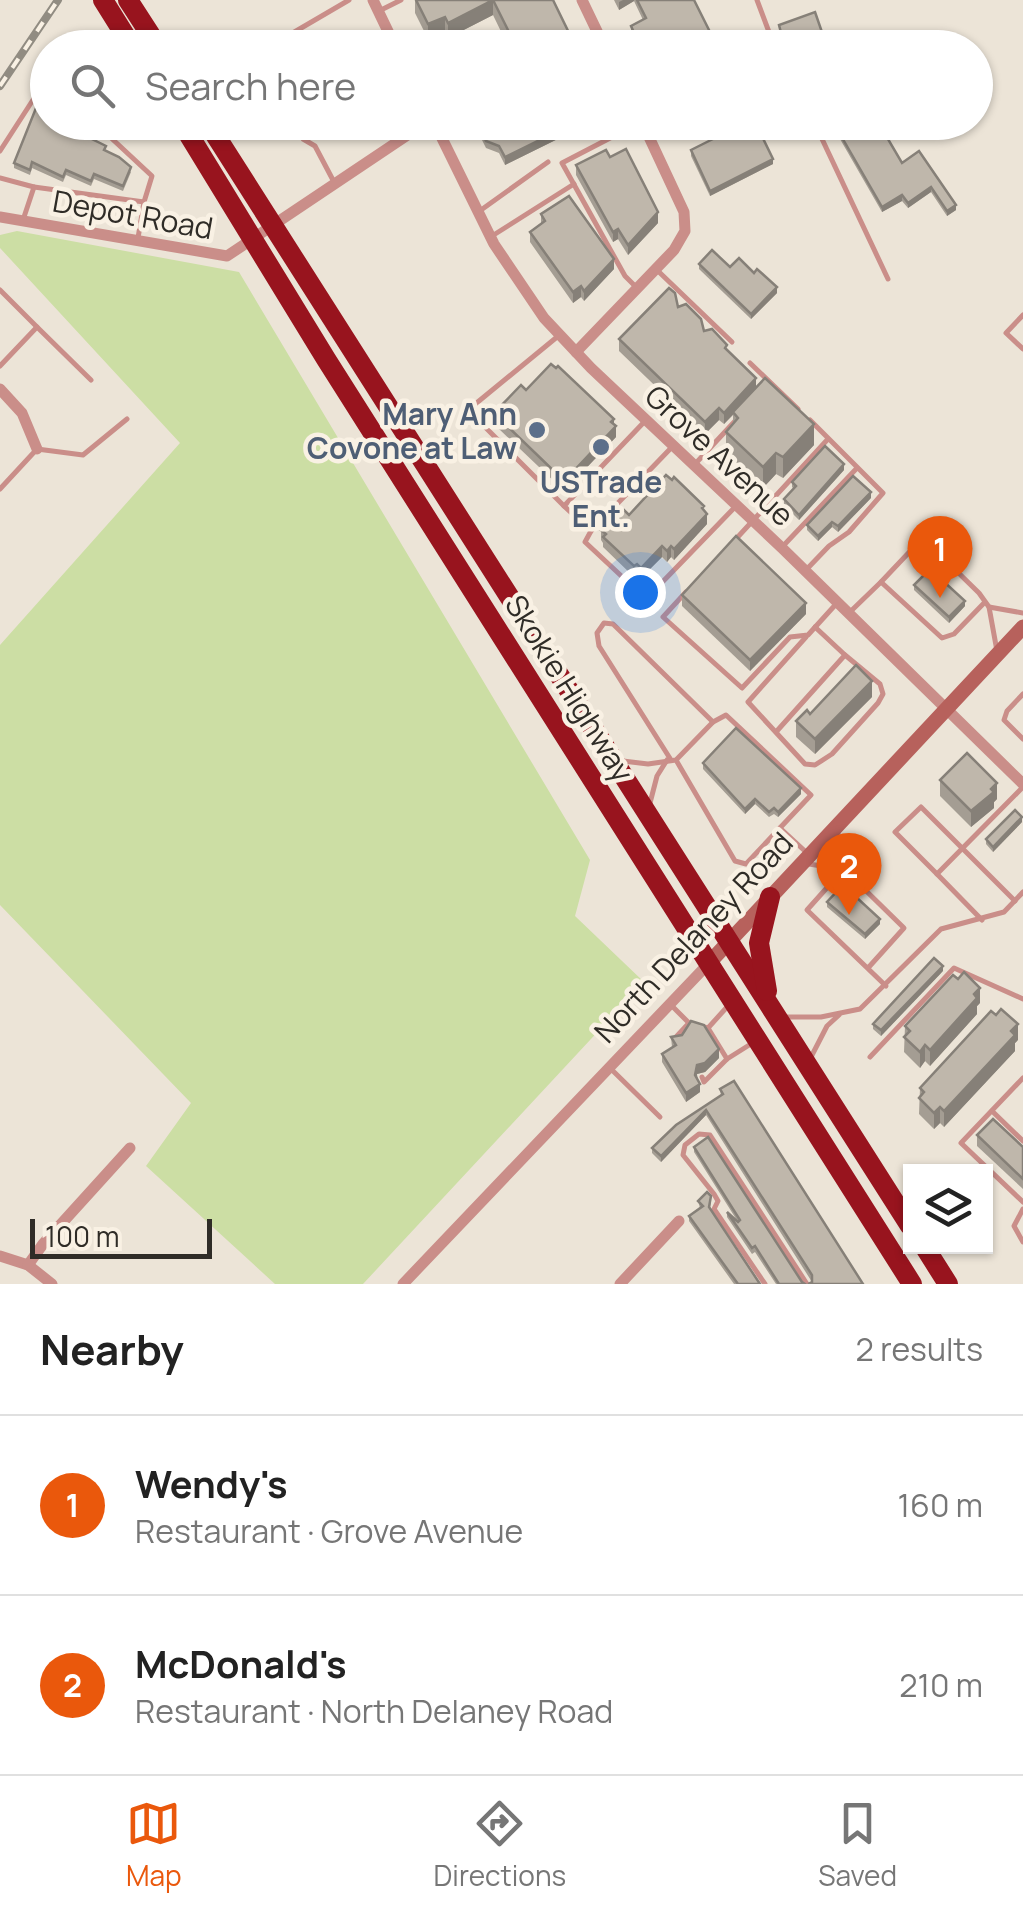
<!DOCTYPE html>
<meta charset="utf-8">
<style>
body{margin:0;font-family:Manrope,sans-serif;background:#f2f2f2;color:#222}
.controls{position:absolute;right:30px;bottom:30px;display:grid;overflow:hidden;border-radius:0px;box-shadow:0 2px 8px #0004}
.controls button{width:90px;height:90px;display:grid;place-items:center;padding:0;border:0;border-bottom:2px solid #e0e0e0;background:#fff;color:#222;font:50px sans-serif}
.scale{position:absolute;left:30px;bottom:25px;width:182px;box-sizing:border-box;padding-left:10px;border:5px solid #2f2c27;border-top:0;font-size:28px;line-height:35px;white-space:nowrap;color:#2f2c27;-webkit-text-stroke:8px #f9f1e4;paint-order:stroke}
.you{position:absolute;left:640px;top:592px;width:35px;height:35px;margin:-25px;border:8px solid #fff;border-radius:50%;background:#1a73e8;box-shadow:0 0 0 15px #1a73e833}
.badge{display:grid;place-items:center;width:65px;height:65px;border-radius:50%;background:#ea580c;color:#fff;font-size:32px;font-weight:700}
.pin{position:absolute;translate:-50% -82px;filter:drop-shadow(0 2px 5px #0008)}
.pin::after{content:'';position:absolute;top:52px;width:35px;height:30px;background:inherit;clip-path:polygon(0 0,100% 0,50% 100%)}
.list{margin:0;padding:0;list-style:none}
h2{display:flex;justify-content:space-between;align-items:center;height:130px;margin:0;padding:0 40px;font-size:42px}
h2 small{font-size:32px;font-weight:400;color:#767676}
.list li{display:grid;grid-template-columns:65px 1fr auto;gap:30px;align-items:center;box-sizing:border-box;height:180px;padding:0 40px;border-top:2px solid #e0e0e0}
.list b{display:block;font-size:38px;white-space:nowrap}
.list p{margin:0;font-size:32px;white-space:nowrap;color:#767676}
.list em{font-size:32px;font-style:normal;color:#767676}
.icon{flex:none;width:55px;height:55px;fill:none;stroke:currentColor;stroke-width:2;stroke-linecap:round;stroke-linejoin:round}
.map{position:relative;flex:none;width:1023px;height:1284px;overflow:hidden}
.search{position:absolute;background:#fff;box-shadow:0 2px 8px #0004;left:30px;right:30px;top:30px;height:110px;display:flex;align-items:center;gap:25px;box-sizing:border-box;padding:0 35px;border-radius:55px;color:#767676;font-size:38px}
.sheet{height:490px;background:#fff}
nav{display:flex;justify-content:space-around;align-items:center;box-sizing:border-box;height:140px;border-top:2px solid #e0e0e0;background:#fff;font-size:28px;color:#767676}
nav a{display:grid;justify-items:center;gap:5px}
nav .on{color:#ea580c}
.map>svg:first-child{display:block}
.green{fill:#ccdea4}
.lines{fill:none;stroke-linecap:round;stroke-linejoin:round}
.lane{stroke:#ca8e89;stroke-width:5}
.street{stroke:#ca8e89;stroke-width:11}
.secondary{stroke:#b7615c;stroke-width:15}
.highway{stroke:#98141e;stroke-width:20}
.rail-casing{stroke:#918c82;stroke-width:8}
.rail{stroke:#f9f1e4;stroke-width:4;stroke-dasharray:11;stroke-linecap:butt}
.wall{fill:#a49d93}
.shaded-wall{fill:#868078}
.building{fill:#bfb7ab;stroke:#868078;stroke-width:2.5}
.service-dot{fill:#5c6f8a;stroke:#f9f1e4;stroke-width:4}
.labels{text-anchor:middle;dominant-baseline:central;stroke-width:9;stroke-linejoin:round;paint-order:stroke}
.street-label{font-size:30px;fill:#2f2c27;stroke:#f9f1e4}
.service-label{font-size:30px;font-weight:bold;fill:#4e5e75;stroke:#f9f1e4;text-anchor:end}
</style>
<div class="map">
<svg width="1023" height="1284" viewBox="0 0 1023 1284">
<rect width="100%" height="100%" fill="#ece4d7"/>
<polygon class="green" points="17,231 239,272 590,860 575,916 644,982 363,1284 275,1284 146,1166 191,1103 0,905 0,645 180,443 0,248 0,235"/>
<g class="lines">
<g class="lane">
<polyline points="757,0 775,48"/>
<polyline points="381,10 401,0"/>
<polyline points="267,48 349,0"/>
<polyline points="94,122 152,176 144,202 138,238"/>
<polyline points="292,122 303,139 315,146 334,182"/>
<polyline points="814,122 888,279"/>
<polyline points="651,135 677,122"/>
<polyline points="0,151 40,89 48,88"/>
<polyline points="0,178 34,187 24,217"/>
<polyline points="34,187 144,202"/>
<polyline points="481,210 548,162"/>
<polyline points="492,236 574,184"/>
<polyline points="658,271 732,342"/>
<polyline points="635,286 625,276 562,163 641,122"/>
<polyline points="0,290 37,327"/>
<polyline points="1023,315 1006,333 1023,349"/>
<polyline points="557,337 468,410 564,506 646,420"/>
<polyline points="750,363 798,409"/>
<polyline points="0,366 37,327 91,380"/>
<polyline points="696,463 736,420"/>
<polyline points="0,489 37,449 83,455 127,419"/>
<polyline points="564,506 591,531 671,448"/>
<polyline points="591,531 585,542 646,599 736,506"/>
<polyline points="735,540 828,439"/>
<polyline points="784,545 857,468"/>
<polyline points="805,571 829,546 849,532 883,493 810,420"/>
<polyline points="686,592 663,617 742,688 790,637 808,635 837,603"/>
<polyline points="985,602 954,634 942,638 881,582 916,545 931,546 979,593 989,607 997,651"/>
<polyline points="989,607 1023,613"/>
<polyline points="851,611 881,582"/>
<polyline points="806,637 748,702 805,764 815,765 832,754 878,703 883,694 880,684 845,655"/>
<polyline points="1023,694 1007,711 1004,720 1023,739"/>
<polyline points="776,732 845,655 815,627"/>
<polyline points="671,760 599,646 597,633 604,623 613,624 713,722"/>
<polyline points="623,761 648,764 676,760 735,861 746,864 811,795 726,715 713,722 676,760"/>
<polyline points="650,803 657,776 667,760"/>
<polyline points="780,828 807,853"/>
<polyline points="838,833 840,879"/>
<polyline points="809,864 828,867 840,879"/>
<polyline points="937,874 895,832 921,807 1015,901"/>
<polyline points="982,920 937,874 1023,787"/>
<polyline points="868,968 904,928 854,879 833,881 807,910 886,986"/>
<polyline points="672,1006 689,1023"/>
<polyline points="787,1017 821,1017 860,1009 941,929 1004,912 1023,892"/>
<polyline points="689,1023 708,1028 727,1059 754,1042"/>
<polyline points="708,1028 727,1007"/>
<polyline points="678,1039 676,1037 689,1023"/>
<polyline points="870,1057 954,968 1023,999"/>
<polyline points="810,1059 827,1026 839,1015"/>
<polyline points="611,1069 660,1117"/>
<polyline points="702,1077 704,1082 727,1059"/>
<polyline points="1023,1078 961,1143 1023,1202"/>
<polyline points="992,1111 1023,1141"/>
<polyline points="1023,1209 1014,1226 1023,1242"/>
<polyline points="765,1284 714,1209 718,1201 714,1194 683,1155 685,1145 699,1134 710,1135 807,1284"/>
</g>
<g class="street">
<polyline points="373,0 396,48"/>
<polyline points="582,0 605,48"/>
<polyline points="434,122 494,244 544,318 591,368 782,548 1023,784"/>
<polyline points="0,217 227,256 427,122"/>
<polyline points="576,352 674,250 685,231 684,212 642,122"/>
<polyline points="0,389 22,413 37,449"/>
<polyline points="0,1256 28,1265 52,1284"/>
<polyline points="28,1265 43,1244 130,1148"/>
<polyline points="403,1284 709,963"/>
<polyline points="620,1284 679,1221"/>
</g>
<polyline class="secondary" points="709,963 1023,627"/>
<g class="highway">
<polyline points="103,0 133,48"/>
<polyline points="128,0 159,48"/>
<polyline points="181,122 326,359 912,1284"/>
<polyline points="207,122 910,1226"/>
<polyline points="767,991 759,943 770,897"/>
<polyline points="924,1246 948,1284"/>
</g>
<g class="rail-casing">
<polyline id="rail" points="0,86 58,0"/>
</g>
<use href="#rail" class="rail"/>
</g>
<g class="wall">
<polygon points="415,0 553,0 571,48 509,48 493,15 448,38 445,32 428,39 415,13"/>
<polygon points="614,0 694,0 718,48 638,48 631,33 631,26 643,20 634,1 619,10"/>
<polygon points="473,122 588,122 588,124 505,165 499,153 486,148"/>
<polygon points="78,128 131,172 123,191 94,179 91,186 66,175 63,182 32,168 30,175 14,168 14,163"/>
<polygon points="840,134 902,163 956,210 947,216 931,192 908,208 902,201 882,212 840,139"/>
<polygon points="691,150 773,164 710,196 691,156"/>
<polygon points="610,157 658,223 628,255 618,239 613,242 576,175 576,165"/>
<polygon points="541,214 614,269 584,301 581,297 573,303 530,242 530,232 541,224"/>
<polygon points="699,264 730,267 777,293 751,319 699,269"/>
<polygon points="678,307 727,350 756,387 814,445 783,478 776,474 763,488 726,453 726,432 733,424 733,415 724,424 719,420 705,434 619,351 619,339"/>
<polygon points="526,390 614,424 616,437 567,488 562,483 559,486 499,429 499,424 496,421 496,411"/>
<polygon points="844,470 799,520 784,505 784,499 794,489 792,487 792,482"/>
<polygon points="871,498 838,532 832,527 818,541 807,530 807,525"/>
<polygon points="704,510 707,524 674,560 671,557 667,562 662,557 641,578 637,574 634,577 603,547 603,543 601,540 601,530 619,515"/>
<polygon points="914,585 965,606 949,623 914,590"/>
<polygon points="682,595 806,614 750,671 682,606"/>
<polygon points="872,697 815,754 796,737 796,721 810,714"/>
<polygon points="703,763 801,794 778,817 774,814 769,817 755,804 745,814 703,769"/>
<polygon points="940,780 997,799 994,802 994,808 971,827 940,796"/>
<polygon points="1022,822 993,852 986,844 986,839"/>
<polygon points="827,902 880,924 865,939 827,907"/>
<polygon points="943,971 881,1036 873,1029 873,1024"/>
<polygon points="980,1003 977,1006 977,1014 930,1066 925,1061 920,1068 904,1052 905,1026"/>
<polygon points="671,1037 719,1058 705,1072 697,1074 700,1092 686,1102 662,1062 662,1054 672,1047"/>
<polygon points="1018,1040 1015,1043 1015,1051 944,1127 940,1123 934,1129 919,1114 920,1088"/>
<polygon points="720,1089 863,1284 812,1282 706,1115 661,1162 652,1153 652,1148 721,1096"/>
<polygon points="977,1135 1023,1147 1023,1189 977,1146"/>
<polygon points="694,1147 802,1282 805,1284 776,1284 755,1252 752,1254 727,1217 727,1212 738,1222 694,1152"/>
<polygon points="698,1201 711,1201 710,1208 760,1284 734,1284 689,1221 689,1216 700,1208"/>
</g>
<g class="shaded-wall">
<polygon points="493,0 493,15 448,38 448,23"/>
<polygon points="623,0 634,0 634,1 619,10 619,2"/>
<polygon points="445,17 445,32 428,39 428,24"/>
<polygon points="571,37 571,48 549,48"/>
<polygon points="824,38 824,43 812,48 796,48"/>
<polygon points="576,122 588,122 588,124 505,165 505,157"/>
<polygon points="773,159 773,164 710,196 710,191"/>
<polygon points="931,187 931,192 908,208 908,203"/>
<polygon points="902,195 902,201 882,212 882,207"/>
<polygon points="956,205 956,210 947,216 947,211"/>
<polygon points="658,212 658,223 628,255 628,245"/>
<polygon points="618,229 618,239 613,242 613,232"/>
<polygon points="614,259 614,269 584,301 584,291"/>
<polygon points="581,286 581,297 573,303 573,292"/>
<polygon points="777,287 777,293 751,319 751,314"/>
<polygon points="756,378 756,390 724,424 724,413"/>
<polygon points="719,408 719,420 705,434 705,422"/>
<polygon points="614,419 614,428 616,426 616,437 567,488 567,478"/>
<polygon points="814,424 814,445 783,478 783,457"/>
<polygon points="776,453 776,474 763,488 763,467"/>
<polygon points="844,464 844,470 799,520 799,515"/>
<polygon points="871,492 871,498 838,532 838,526"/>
<polygon points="707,514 707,524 674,560 674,549"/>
<polygon points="832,522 832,527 818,541 818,536"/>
<polygon points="662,546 662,557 641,578 641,568"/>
<polygon points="671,546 671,557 667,562 667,551"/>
<polygon points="965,601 965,606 949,623 949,617"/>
<polygon points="806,603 806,614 750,671 750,660"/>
<polygon points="872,681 872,697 815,754 815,739"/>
<polygon points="997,783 997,799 994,802 994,808 971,827 971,811"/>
<polygon points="801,788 801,794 778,817 778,812"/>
<polygon points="755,799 755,804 745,814 745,809"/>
<polygon points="1022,817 1022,822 993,852 993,847"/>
<polygon points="880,919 880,924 865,939 865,934"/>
<polygon points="943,966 943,971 881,1036 881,1030"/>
<polygon points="980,988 980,1003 977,1006 977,1014 930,1066 930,1050"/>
<polygon points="1018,1024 1018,1040 1015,1043 1015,1051 944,1127 944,1111"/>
<polygon points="925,1045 925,1061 920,1068 920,1052"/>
<polygon points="719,1049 719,1058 705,1072 697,1074 695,1084 697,1065"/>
<polygon points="700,1084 700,1092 686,1102 686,1093"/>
<polygon points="940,1107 940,1123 934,1129 934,1113"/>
<polygon points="706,1110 706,1115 661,1162 661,1156"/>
</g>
<g class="building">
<polygon points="416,0 553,0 571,37 549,48 517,48 493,0 448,23 445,17 428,24"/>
<polygon points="637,0 694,0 718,48 641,48 631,26 646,18"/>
<polygon points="815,12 824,38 796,48 785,48 779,25"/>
<polygon points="42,93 48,95 48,122 78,122 76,127 95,135 92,139 106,146 104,150 119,157 131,167 123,186 94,174 91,181 66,170 63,177 32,162 30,170 14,163"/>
<polygon points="477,122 576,122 505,157 499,146 486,141"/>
<polygon points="747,122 755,122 773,159 710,191 691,150"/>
<polygon points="861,122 878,122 902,163 919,151 956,205 947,211 931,187 908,203 902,195 882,207 840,134"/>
<polygon points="626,149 658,212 628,245 618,229 613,232 576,165 606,150 610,157"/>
<polygon points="569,196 614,259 584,291 581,286 573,292 530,232 545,221 541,214"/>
<polygon points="712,250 730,267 739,258 754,273 757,269 777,287 751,314 699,264"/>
<polygon points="669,288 675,293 678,307 686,304 701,319 704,331 712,329 727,345 725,348 756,378 724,413 719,408 705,422 619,339"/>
<polygon points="551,364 556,368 558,366 614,419 611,422 616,426 567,478 562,472 559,476 499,418 501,415 496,411 521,385 526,390"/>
<polygon points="765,378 814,424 783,457 776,453 763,467 726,432 738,418 733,412"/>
<polygon points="825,446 844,464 799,515 784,499 796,486 792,482"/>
<polygon points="666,475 672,480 674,477 704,506 702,508 707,514 674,549 671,546 667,551 662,546 641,568 637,564 634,566 603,537 606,534 601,530 617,512 619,515 624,510 629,515"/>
<polygon points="853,476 871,492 838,526 832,522 818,536 807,525"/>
<polygon points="736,536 806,603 750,660 682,595"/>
<polygon points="930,569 965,601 949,617 914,585"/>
<polygon points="856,665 872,681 815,739 796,721 807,710 810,714"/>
<polygon points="736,728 801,788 778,812 774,808 769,812 755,799 745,809 703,763"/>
<polygon points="967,753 997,783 991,789 994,792 971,811 940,780"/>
<polygon points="1015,810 1022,817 993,847 986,839"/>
<polygon points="843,885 880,919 865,934 827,902"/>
<polygon points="934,958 943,966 881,1030 873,1024"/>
<polygon points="964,972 980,988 974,994 977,998 930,1050 925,1045 920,1052 904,1037 910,1031 905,1026 953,975 958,979"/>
<polygon points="1001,1009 1018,1024 1011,1031 1015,1035 944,1111 940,1107 934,1113 919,1098 924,1092 920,1088 991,1011 996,1015"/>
<polygon points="691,1021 704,1025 719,1049 705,1063 697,1065 695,1075 700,1084 686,1093 662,1054 676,1045 671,1037 682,1035"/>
<polygon points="734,1081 863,1284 808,1284 812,1282 812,1275 706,1110 661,1156 652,1148 676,1125 723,1094 720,1089"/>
<polygon points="993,1119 1023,1147 1023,1179 977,1135"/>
<polygon points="708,1137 802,1282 805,1284 779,1284 755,1246 752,1248 727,1212 738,1222 740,1220 694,1147"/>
<polygon points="707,1192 711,1196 709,1207 760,1284 738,1284 689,1216 703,1206 698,1201"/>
</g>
<g class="service-dot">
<circle cx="537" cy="430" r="10"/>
<circle cx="601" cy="447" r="10"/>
</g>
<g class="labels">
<g class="street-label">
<text transform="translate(133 214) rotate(10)">Depot Road</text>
<text transform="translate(720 455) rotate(43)">Grove Avenue</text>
<text transform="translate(570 688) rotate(58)">Skokie Highway</text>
<text transform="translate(693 937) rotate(-47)">North Delaney Road</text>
</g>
<g class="service-label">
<text x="517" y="413">Mary Ann<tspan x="517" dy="34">Covone at Law</tspan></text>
<text x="601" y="481" text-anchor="middle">USTrade<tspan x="601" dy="34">Ent.</tspan></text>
</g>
</g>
</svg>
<div class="controls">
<button><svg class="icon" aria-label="layers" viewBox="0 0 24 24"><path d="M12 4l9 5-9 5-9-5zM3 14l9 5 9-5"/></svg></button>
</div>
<div class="scale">100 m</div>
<div class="you"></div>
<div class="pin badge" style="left:940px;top:598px">1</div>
<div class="pin badge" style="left:849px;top:915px">2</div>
<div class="search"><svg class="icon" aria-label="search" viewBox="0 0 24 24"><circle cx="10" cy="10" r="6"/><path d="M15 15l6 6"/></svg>Search here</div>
</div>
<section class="sheet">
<h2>Nearby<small>2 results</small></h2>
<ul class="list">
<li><span class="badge">1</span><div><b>Wendy's</b><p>Restaurant · Grove Avenue</p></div><em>160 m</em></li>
<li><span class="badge">2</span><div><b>McDonald's</b><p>Restaurant · North Delaney Road</p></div><em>210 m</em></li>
</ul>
</section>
<nav>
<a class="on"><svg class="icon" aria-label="map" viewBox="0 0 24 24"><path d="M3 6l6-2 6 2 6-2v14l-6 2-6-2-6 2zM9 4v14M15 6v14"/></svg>Map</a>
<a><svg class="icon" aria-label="directions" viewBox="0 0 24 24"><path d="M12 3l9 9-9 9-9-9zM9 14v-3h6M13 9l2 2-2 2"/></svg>Directions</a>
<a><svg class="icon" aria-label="saved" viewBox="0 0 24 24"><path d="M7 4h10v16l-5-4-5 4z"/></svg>Saved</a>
</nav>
